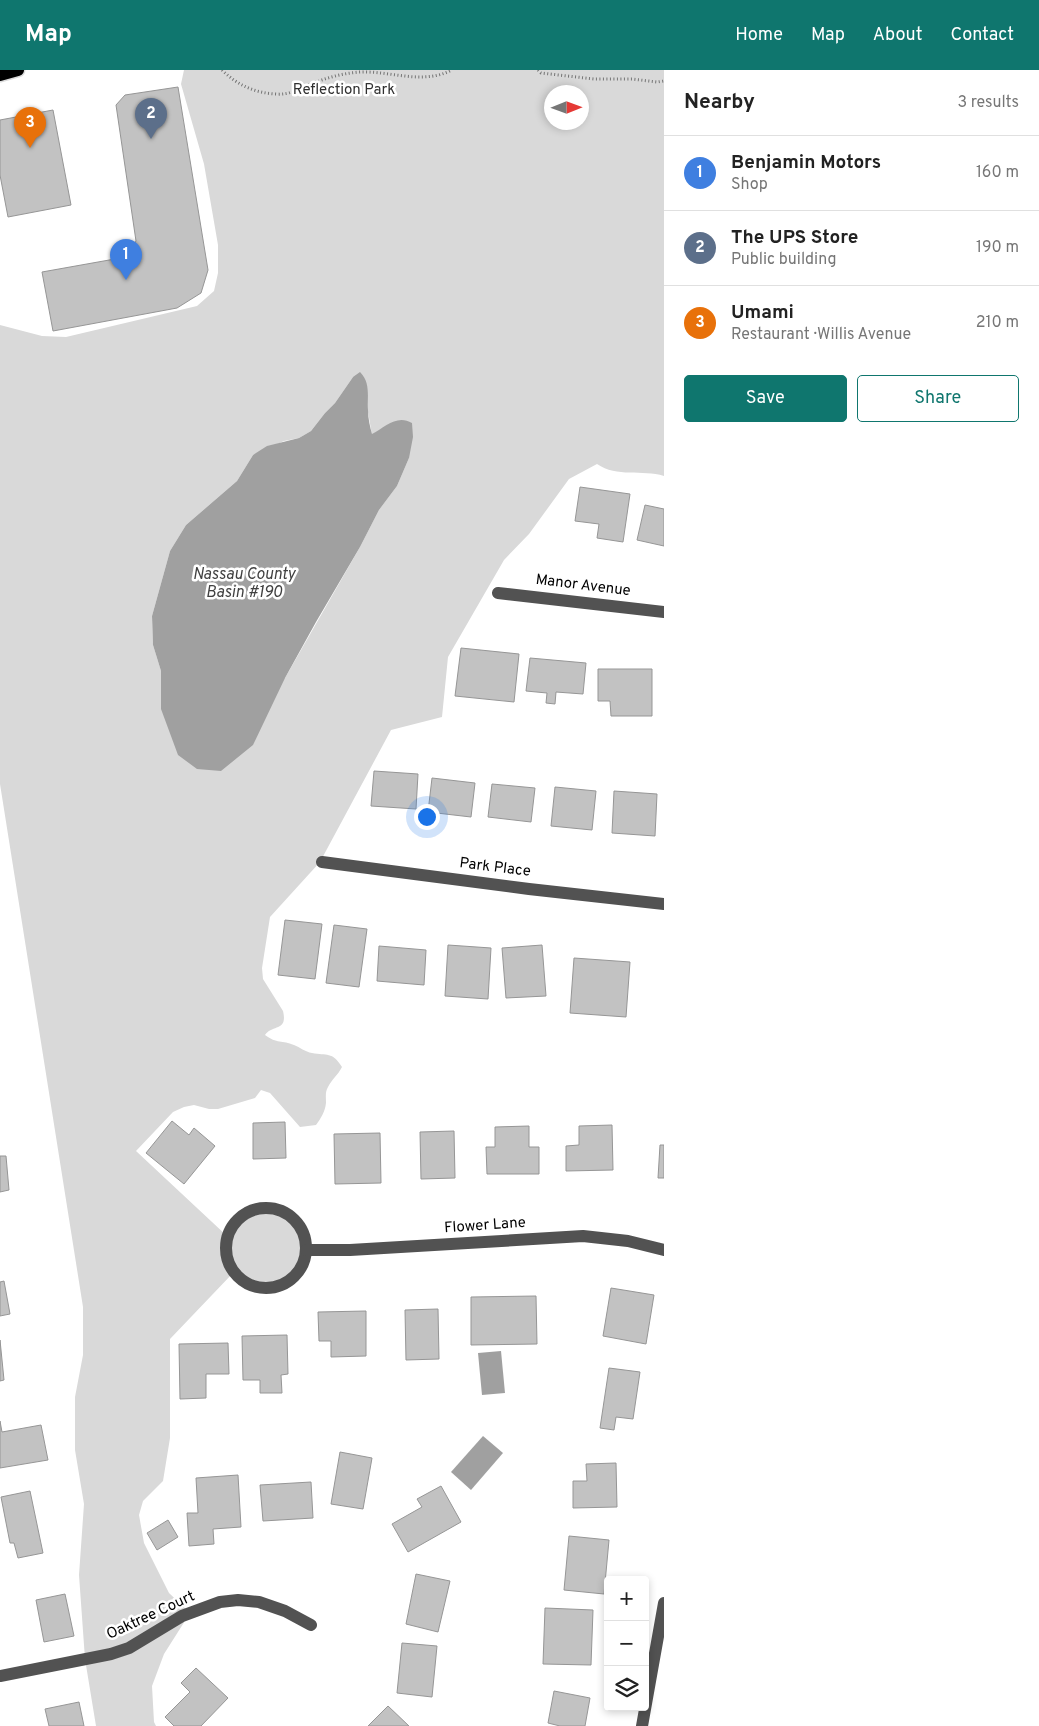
<!DOCTYPE html>
<meta charset="utf-8">
<style>
body{margin:0;font-family:Overpass,sans-serif;background:#f6f6f6;color:#222}
.controls{position:absolute;right:15px;bottom:15px;display:grid;overflow:hidden;border-radius:5px;box-shadow:0 2px 8px #0003}
.controls button{width:45px;height:45px;display:grid;place-items:center;padding:0;border:0;border-bottom:1px solid #e0e0e0;background:#fff;color:#222;font:25px sans-serif}
.compass{position:absolute;left:544px;top:15px;width:45px;height:45px;border-radius:50%;background:#fff;box-shadow:0 2px 8px #0003;rotate:89deg}
.you{position:absolute;left:426px;top:746px;width:18px;height:18px;margin:-12px;border:4px solid #fff;border-radius:50%;background:#1a73e8;box-shadow:0 0 0 8px #1a73e833}
.badge{display:grid;place-items:center;width:32px;height:32px;border-radius:50%;background:#0f766e;color:#fff;font-size:16px;font-weight:700}
.pin{position:absolute;translate:-50% -41px;filter:drop-shadow(0 1px 2px #0008)}
.pin::after{content:'';position:absolute;top:26px;width:18px;height:15px;background:inherit;clip-path:polygon(0 0,100% 0,50% 100%)}
.list{margin:0;padding:0;list-style:none}
h2{display:flex;justify-content:space-between;align-items:center;height:65px;margin:0;padding:0 20px;font-size:21px}
h2 small{font-size:16px;font-weight:400;color:#767676}
.list li{display:grid;grid-template-columns:32px 1fr auto;gap:15px;align-items:center;box-sizing:border-box;height:75px;padding:0 20px;border-top:1px solid #e0e0e0}
.list b{display:block;font-size:19px;white-space:nowrap}
.list p{margin:0;font-size:16px;white-space:nowrap;color:#767676}
.list em{font-size:16px;font-style:normal;color:#767676}
.actions{display:flex;gap:10px;padding:15px 20px}
.actions a{flex:1;padding:11px 0;border:1px solid #0f766e;border-radius:5px;text-align:center;font-size:18px;color:#0f766e}
.actions .main{background:#0f766e;color:#fff}
.icon{flex:none;width:28px;height:28px;fill:none;stroke:currentColor;stroke-width:2;stroke-linecap:round;stroke-linejoin:round}
.map{position:relative;flex:none;width:664px;height:1656px;overflow:hidden}
header{display:flex;align-items:center;gap:30px;box-sizing:border-box;height:70px;padding:0 25px;background:#0f766e;color:#fff}
header strong{font-size:24px}
nav{display:flex;gap:28px;margin-inline-start:auto;font-size:18px}
main{display:flex}
aside{flex:1;background:#fff}
.map>svg:first-child{display:block}
.green{fill:#d9d9d9;fill-rule:evenodd}
.water{fill:#a0a0a0}
.building{fill:#c2c2c2;stroke:#969696}
.lines{fill:none;stroke-linecap:round;stroke-linejoin:round}
.major-casing{stroke:#dbdbdb;stroke-width:15}
.path{stroke:#747474;stroke-width:3;stroke-dasharray:1 2.5;stroke-linecap:butt}
.minor{stroke:#525252;stroke-width:12}
.major{stroke:#000;stroke-width:12}
.labels{text-anchor:middle;dominant-baseline:central;stroke-width:5;stroke-linejoin:round;paint-order:stroke}
.park-label{font-size:15px;fill:#303030;stroke:#fff}
.street-label{font-size:15px;fill:#000;stroke:#fff}
.water-label{font-size:16px;font-style:italic;fill:#414141;stroke:#fff}
</style>
<header>
<strong>Map</strong>
<nav><a>Home</a><a>Map</a><a>About</a><a>Contact</a></nav>
</header>
<main>
<div class="map">
<svg width="664" height="1656" viewBox="0 0 664 1656">
<rect width="100%" height="100%" fill="#fff"/>
<path class="green" d="M184,0H664V406C642,399 617,408 597,394L569,409L529,464L504,490L448,587L442,647L391,660L320,792L270,847L262,898L263,909L283,941C288,962 272,954 265,965C277,974 282,970 294,975C300,977 305,982 312,983C327,986 332,981 342,997C338,1005 332,1009 328,1017C325,1022 326,1027 326,1033C325,1042 321,1048 316,1055L300,1057L270,1023L261,1020L255,1028L218,1039H209L194,1035L184,1037L173,1042L136,1081L227,1166C231,1159 235,1150 243,1145C288,1113 336,1187 282,1215C264,1224 247,1214 233,1203L170,1269V1368L163,1411L143,1431L139,1445L144,1473L169,1523L190,1543L164,1584L152,1616L154,1652L156,1656H96L85,1589L79,1505L84,1434L75,1380V1327L83,1285V1237L0,714V255L42,266L66,267L197,236L214,221L218,203V175L204,94L181,14ZM552,22H582V52H552ZM353,307L367,315L368,342L372,365L391,353L409,388L397,416L379,440L360,477L285,608L161,639V601L153,575L152,546L170,481L186,455L237,411L253,385L284,371L299,368L311,361L325,343L335,333Z"/>
<g class="water">
<path d="M360,302C371,313 367,327 368,340C368,348 370,357 372,364C385,357 397,344 412,353L413,367L409,388L397,416L379,440L360,477L316,552L285,608L253,675L221,701L197,699L178,685L161,639V601L153,575L152,546L170,481L186,455L237,411L253,385L267,376L299,368L311,361L325,343L335,333L353,307Z"/>
<polygon points="501,1281 505,1323 482,1325 478,1283"/>
<polygon points="483,1366 503,1383 471,1420 451,1402"/>
</g>
<g class="building">
<polygon points="178,17 208,200 201,223 177,238 53,261 42,202 126,187 136,171 116,35 125,25"/>
<polygon points="53,40 71,135 8,147 0,105 0,50"/>
<polygon points="580,417 630,424 623,472 597,468 599,454 575,451"/>
<polygon points="645,435 664,439 664,476 637,470"/>
<polygon points="461,578 519,584 514,632 455,626"/>
<polygon points="530,588 586,593 583,624 556,622 555,634 546,633 547,623 526,621"/>
<polygon points="598,599 652,599 652,646 611,646 610,631 598,631"/>
<polygon points="374,701 418,704 416,739 371,736"/>
<polygon points="432,708 475,713 471,747 428,742"/>
<polygon points="492,714 535,718 531,752 488,747"/>
<polygon points="555,717 596,721 592,760 551,756"/>
<polygon points="614,721 657,724 655,766 612,763"/>
<polygon points="285,850 322,854 315,909 278,905"/>
<polygon points="334,855 367,859 359,917 326,913"/>
<polygon points="448,875 491,878 488,929 445,926"/>
<polygon points="542,875 546,926 506,928 502,878"/>
<polygon points="379,876 426,880 424,915 377,911"/>
<polygon points="574,888 630,892 626,947 570,943"/>
<polygon points="172,1051 189,1065 194,1058 215,1076 184,1114 146,1083"/>
<polygon points="285,1052 286,1088 253,1089 253,1053"/>
<polygon points="612,1055 613,1100 566,1101 566,1076 579,1075 579,1056"/>
<polygon points="529,1056 529,1077 539,1077 539,1104 487,1104 486,1077 495,1077 495,1057"/>
<polygon points="454,1061 455,1108 421,1109 420,1062"/>
<polygon points="380,1063 381,1113 335,1114 334,1064"/>
<polygon points="660,1075 664,1075 664,1108 658,1108"/>
<polygon points="0,1086 6,1086 9,1120 0,1122"/>
<polygon points="4,1211 10,1244 0,1246 0,1212"/>
<polygon points="611,1218 654,1225 646,1274 603,1266"/>
<polygon points="536,1226 537,1274 471,1275 471,1227"/>
<polygon points="438,1239 439,1289 406,1290 405,1240"/>
<polygon points="366,1241 366,1286 331,1287 331,1271 319,1271 318,1242"/>
<polygon points="287,1265 288,1304 281,1305 282,1323 260,1323 260,1310 243,1310 242,1266"/>
<polygon points="0,1270 4,1310 0,1311"/>
<polygon points="228,1273 229,1304 206,1304 206,1328 180,1329 179,1274"/>
<polygon points="609,1298 640,1302 633,1349 616,1347 614,1360 600,1358"/>
<polygon points="0,1351 2,1362 41,1355 48,1390 0,1398"/>
<polygon points="340,1382 372,1388 363,1439 331,1434"/>
<polygon points="616,1393 617,1437 573,1438 573,1411 587,1411 586,1394"/>
<polygon points="238,1405 241,1457 213,1459 214,1474 189,1476 187,1443 198,1443 196,1408"/>
<polygon points="311,1412 313,1448 263,1451 260,1415"/>
<polygon points="441,1416 461,1452 408,1482 392,1454 422,1437 417,1429"/>
<polygon points="30,1421 43,1483 18,1488 14,1473 10,1473 1,1427"/>
<polygon points="168,1450 178,1467 157,1480 147,1463"/>
<polygon points="569,1466 609,1470 604,1524 564,1520"/>
<polygon points="416,1504 450,1511 438,1562 406,1554"/>
<polygon points="65,1524 74,1566 44,1572 36,1530"/>
<polygon points="545,1538 593,1540 591,1595 543,1594"/>
<polygon points="402,1573 437,1576 432,1627 397,1623"/>
<polygon points="196,1598 228,1628 201,1656 174,1656 165,1647 190,1622 181,1613"/>
<polygon points="554,1621 590,1628 585,1656 560,1656 548,1653"/>
<polygon points="79,1632 84,1656 49,1656 45,1639"/>
<polygon points="388,1636 409,1656 368,1656"/>
</g>
<g class="lines">
<g class="major-casing">
<polyline id="major" points="0,5 18,0"/>
</g>
<g class="path">
<path d="M222,0C237,15 255,23 276,24C289,25 297,20 309,15C325,8 343,3 361,2C391,1 423,15 452,0"/>
<polyline points="538,0 541,3 594,9 632,9 657,12 664,11"/>
</g>
<g class="minor">
<polyline points="498,523 664,542"/>
<polyline points="322,792 529,819 664,834"/>
<circle cx="266" cy="1178" r="40"/>
<polyline points="306,1180 350,1180 583,1166 628,1171 664,1180"/>
<polyline points="0,1606 111,1584 129,1578 182,1546 220,1532 238,1530 259,1532 285,1541 311,1555"/>
<polyline points="642,1656 664,1533"/>
</g>
<use href="#major" class="major"/>
</g>
<g class="labels">
<g class="park-label">
<text x="344" y="20">Reflection Park</text>
</g>
<g class="street-label">
<text transform="translate(583 516) rotate(7)">Manor Avenue</text>
<text transform="translate(495 798) rotate(7)">Park Place</text>
<text transform="translate(485 1156) rotate(-4)">Flower Lane</text>
<text transform="translate(151 1546) rotate(-25)">Oaktree Court</text>
</g>
<g class="water-label">
<text x="244" y="505">Nassau County<tspan x="244" dy="18">Basin #190</tspan></text>
</g>
</g>
</svg>
<div class="controls">
<button>+</button>
<button>−</button>
<button><svg class="icon" aria-label="layers" viewBox="0 0 24 24"><path d="M12 4l9 5-9 5-9-5zM3 14l9 5 9-5"/></svg></button>
</div>
<svg class="compass" viewBox="-18 -18 36 36"><path d="M0-13l5 13h-10z" fill="#e53935"/><path d="M0 13l5-13h-10z" fill="#767676"/></svg>
<div class="you"></div>
<div class="pin badge" style="left:126px;top:210px;background:#3f7fe0">1</div>
<div class="pin badge" style="left:151px;top:69px;background:#5c6f8a">2</div>
<div class="pin badge" style="left:30px;top:78px;background:#e8710a">3</div>
</div>
<aside>
<h2>Nearby<small>3 results</small></h2>
<ul class="list">
<li><span class="badge" style="background:#3f7fe0">1</span><div><b>Benjamin Motors</b><p>Shop</p></div><em>160 m</em></li>
<li><span class="badge" style="background:#5c6f8a">2</span><div><b>The UPS Store</b><p>Public building</p></div><em>190 m</em></li>
<li><span class="badge" style="background:#e8710a">3</span><div><b>Umami</b><p>Restaurant · Willis Avenue</p></div><em>210 m</em></li>
</ul>
<div class="actions"><a class="main">Save</a><a>Share</a></div>
</aside>
</main>
